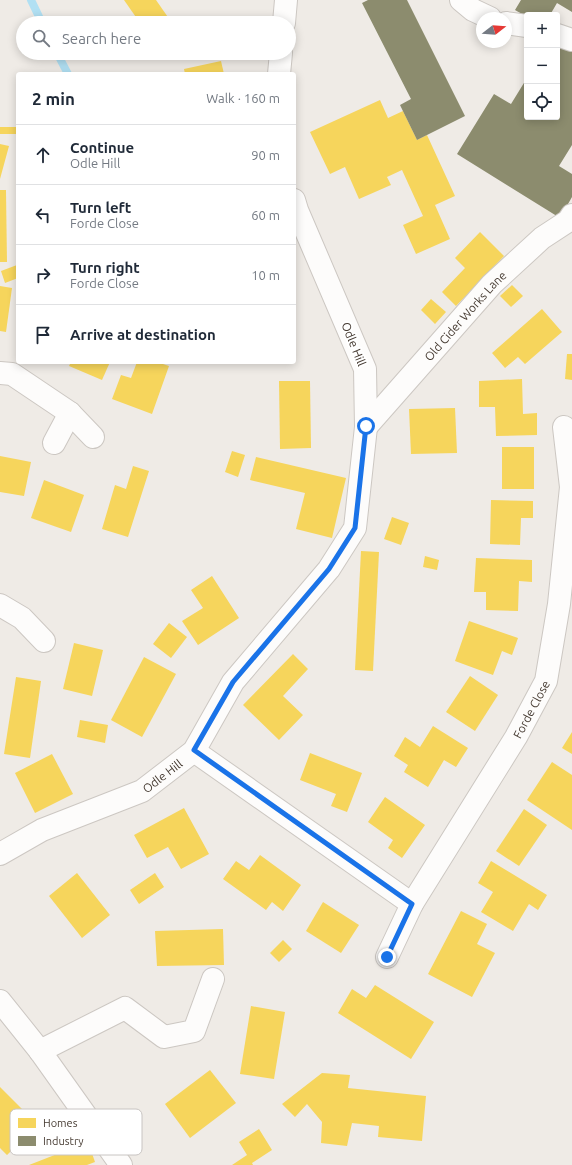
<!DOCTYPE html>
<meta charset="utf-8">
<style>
body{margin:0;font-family:Ubuntu,sans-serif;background:#f2f2f3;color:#1f2937}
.controls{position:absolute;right:12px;top:12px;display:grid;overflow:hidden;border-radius:4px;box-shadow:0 2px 10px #0003}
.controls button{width:36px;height:36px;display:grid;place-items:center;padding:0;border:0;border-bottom:1px solid #e0e1e3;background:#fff;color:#1f2937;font:20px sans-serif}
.compass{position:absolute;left:476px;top:12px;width:36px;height:36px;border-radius:50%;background:#fff;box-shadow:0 2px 10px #0003;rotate:73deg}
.stop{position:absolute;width:12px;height:12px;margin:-9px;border:3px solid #1a73e8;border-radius:50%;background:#fff}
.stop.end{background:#1a73e8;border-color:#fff;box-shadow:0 1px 4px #0008}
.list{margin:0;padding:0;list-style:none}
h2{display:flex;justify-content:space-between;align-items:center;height:52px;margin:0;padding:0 16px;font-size:17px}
h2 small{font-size:13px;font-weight:400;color:#747a83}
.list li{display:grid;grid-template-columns:26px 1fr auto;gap:12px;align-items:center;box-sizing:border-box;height:60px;padding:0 16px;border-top:1px solid #e0e1e3}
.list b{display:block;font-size:15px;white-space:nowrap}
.list p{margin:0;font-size:13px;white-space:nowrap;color:#747a83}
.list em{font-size:13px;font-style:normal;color:#747a83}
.icon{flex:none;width:22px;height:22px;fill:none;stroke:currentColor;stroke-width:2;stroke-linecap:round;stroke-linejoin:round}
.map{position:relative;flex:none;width:572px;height:1165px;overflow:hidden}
.search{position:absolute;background:#fff;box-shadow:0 2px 10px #0003;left:16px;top:16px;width:280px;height:44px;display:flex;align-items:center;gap:10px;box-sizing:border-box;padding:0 14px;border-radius:22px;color:#747a83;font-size:15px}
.panel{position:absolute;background:#fff;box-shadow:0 2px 10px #0003;left:16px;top:72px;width:280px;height:292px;border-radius:4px}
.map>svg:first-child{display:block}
.homes{fill:#f6d55c}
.industry{fill:#8c8c6e}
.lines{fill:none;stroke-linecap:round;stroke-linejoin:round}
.stream{stroke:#b1e0f3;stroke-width:8}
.minor-casing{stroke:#ccc7c2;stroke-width:24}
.minor{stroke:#fdfcfb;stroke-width:22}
.route{stroke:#1a73e8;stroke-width:5}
.labels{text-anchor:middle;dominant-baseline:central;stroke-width:4;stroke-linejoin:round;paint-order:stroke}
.street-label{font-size:12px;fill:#463b32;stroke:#fff}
.key{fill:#fff;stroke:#c8c4c2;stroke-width:1}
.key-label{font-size:11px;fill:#463b32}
</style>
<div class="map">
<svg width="572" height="1165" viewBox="0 0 572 1165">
<rect width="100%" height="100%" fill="#efebe6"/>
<g class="homes">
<polygon points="124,0 156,0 172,23 140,23"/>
<polygon points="221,61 224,74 185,74 184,69"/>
<polygon points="380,100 388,118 403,111 417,140 427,135 455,196 435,205 450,239 416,254 403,225 423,216 402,170 387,177 391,185 359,199 345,167 330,174 310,132"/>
<rect x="0" y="127" width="16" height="7"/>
<polygon points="0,144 9,146 0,179"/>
<polygon points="0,190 6,190 7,262 0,262"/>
<polygon points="480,232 504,256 456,306 442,292 465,268 455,258"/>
<polygon points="17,265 18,278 5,283 1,271"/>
<polygon points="512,285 523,296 511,307 500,296"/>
<polygon points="0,286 12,288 6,332 0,331"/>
<polygon points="431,299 446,312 435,324 421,310"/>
<polygon points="542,309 562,332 525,364 518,357 505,368 492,353"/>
<polygon points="567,354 572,354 572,380 565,379"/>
<polygon points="71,362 110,362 102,380 69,366"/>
<polygon points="137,362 157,362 169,366 152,414 112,399 121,375 131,378"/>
<polygon points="522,379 523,414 537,413 537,435 496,436 495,407 479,407 479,381"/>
<polygon points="279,381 310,381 311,448 280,449"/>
<polygon points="455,408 457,453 411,454 409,409"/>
<rect x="502" y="447" width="32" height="42"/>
<polygon points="232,451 245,455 238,477 225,472"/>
<polygon points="0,456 31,462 24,496 0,492"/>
<polygon points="256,457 346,478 332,538 296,529 305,493 250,480"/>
<polygon points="133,466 149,471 128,537 102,529 115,485 126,489"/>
<polygon points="44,480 84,495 71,532 31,518"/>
<polygon points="491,500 533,501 533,518 521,518 520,545 490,544"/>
<polygon points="392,517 409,523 401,545 384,539"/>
<polygon points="361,551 379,552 373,671 355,670"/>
<polygon points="425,556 439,560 437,570 423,567"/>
<polygon points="476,558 532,560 532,582 519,581 518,611 486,610 486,592 474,592"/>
<polygon points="212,576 239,618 198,645 182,621 203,608 191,590"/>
<polygon points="469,621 518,638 512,655 502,651 493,675 455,661"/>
<polygon points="169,623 187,637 171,658 153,644"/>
<polygon points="74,643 103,650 92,696 63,689"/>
<polygon points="293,654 308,669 283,696 303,715 279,740 243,705"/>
<polygon points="144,657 176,674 142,737 111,720"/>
<polygon points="470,676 498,695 475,731 446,712"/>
<polygon points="16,677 41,681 30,758 4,754"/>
<polygon points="80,720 108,725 105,743 77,737"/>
<polygon points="433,726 468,748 456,767 444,760 428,787 404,772 408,765 394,756 405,737 420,747"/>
<polygon points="572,732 572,754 562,748"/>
<polygon points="310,753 362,773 347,812 331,806 336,794 300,780"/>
<polygon points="52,754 73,794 35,813 15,773"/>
<polygon points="552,762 572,775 572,830 527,800"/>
<polygon points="385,797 425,825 402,858 388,848 393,840 368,822"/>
<polygon points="184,808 209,854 181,869 168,847 147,858 134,835"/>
<polygon points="524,809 547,825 519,866 496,851"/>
<polygon points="260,855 301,885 283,911 272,902 266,910 223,879 236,861 249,870"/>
<polygon points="491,861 547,895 538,910 529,904 513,931 481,912 493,892 478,883"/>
<polygon points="77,873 110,915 82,938 49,896"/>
<polygon points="155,873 164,887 139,904 130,890"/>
<polygon points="323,902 359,925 341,953 306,931"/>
<polygon points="461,911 487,924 477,944 495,953 472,997 428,974"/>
<polygon points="223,929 224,965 157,966 155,931"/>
<polygon points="283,940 292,949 279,962 270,953"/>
<polygon points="375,985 434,1022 411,1059 338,1013 352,989 366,998"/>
<polygon points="251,1006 285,1012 274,1079 240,1074"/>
<polygon points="210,1070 236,1103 190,1138 165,1104"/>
<polygon points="322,1073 350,1075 348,1088 426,1096 422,1141 378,1137 379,1126 352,1123 347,1146 321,1143 322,1122 307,1104 295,1117 282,1104"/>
<polygon points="0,1087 46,1133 30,1149 21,1141 7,1155 0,1148"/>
<polygon points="259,1129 272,1150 252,1163 253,1165 232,1165 247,1155 239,1142"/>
<polygon points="88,1142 95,1162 87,1165 29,1165"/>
</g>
<g class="industry">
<polygon points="368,0 407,0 465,116 417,140 400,105 411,99 362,3"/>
<polygon points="521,0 572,0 572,12 557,3 550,15 527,15 527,17 515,10"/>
<polygon points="557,42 572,51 572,145 559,166 572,174 572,197 560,218 457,154 494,94 511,104 527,78 527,117 557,117"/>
</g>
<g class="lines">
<g class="stream">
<polyline points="31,0 42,23"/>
<polyline points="57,53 68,74"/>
</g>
<g class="minor-casing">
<g id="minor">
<polyline points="461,0 473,10 490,18"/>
<polyline points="284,23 286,0"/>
<polyline points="506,23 527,26"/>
<polyline points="557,35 572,40"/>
<polyline points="279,74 281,53"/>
<polyline points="0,373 12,374 70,413 93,437"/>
<path id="s1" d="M366,427L492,284L542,238L568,221L572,215"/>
<polyline points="54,443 70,413"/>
<polyline points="0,605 22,618 44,641"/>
<polyline points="194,751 412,904"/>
<path id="s2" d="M0,854L42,830L142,791L194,751L233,682L329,569L355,528L366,427L365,369L297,210L294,200"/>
<path id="s3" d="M387,957L412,904L516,737L546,681L559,604L571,487L564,427"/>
<polyline points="0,1001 40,1051 121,1165"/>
<polyline points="40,1051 125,1008 164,1037 194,1031 213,979"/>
</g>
</g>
<use href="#minor" class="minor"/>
</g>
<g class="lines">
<polyline class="route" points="366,426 355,528 329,569 233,682 194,750 412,904 387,957"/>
</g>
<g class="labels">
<g class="street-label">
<text stroke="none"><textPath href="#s1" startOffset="149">Old Cider Works Lane</textPath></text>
<text transform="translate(354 344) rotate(68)">Odle Hill</text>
<text stroke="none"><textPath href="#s3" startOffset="287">Forde Close</textPath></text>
<text stroke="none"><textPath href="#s2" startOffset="181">Odle Hill</textPath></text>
</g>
</g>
<rect x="10" y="1109" width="132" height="46" rx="6" class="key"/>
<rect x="18" y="1118" width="18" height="10" fill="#f6d55c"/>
<rect x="18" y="1136" width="18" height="10" fill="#8c8c6e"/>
<g class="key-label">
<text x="43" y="1127">Homes</text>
<text x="43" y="1145">Industry</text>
</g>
</svg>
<div class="controls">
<button>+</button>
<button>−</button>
<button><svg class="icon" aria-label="locate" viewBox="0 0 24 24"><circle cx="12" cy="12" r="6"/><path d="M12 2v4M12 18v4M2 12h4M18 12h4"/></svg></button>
</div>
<svg class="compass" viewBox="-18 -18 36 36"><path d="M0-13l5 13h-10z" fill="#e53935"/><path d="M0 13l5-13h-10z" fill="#747a83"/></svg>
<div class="stop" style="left:366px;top:426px"></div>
<div class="stop end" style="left:387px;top:957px"></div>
<div class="search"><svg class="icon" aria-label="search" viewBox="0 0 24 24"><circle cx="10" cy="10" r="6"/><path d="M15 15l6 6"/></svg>Search here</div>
<section class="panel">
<h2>2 min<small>Walk · 160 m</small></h2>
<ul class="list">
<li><svg class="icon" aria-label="ahead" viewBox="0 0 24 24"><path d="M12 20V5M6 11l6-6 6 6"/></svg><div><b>Continue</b><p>Odle Hill</p></div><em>90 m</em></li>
<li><svg class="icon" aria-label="left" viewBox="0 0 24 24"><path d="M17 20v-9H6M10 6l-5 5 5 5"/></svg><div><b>Turn left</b><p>Forde Close</p></div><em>60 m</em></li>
<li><svg class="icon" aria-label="right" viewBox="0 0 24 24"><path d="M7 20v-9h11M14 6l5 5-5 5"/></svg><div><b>Turn right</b><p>Forde Close</p></div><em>10 m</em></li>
<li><svg class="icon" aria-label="arrive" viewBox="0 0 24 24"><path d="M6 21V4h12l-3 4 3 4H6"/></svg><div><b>Arrive at destination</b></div></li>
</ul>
</section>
</div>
